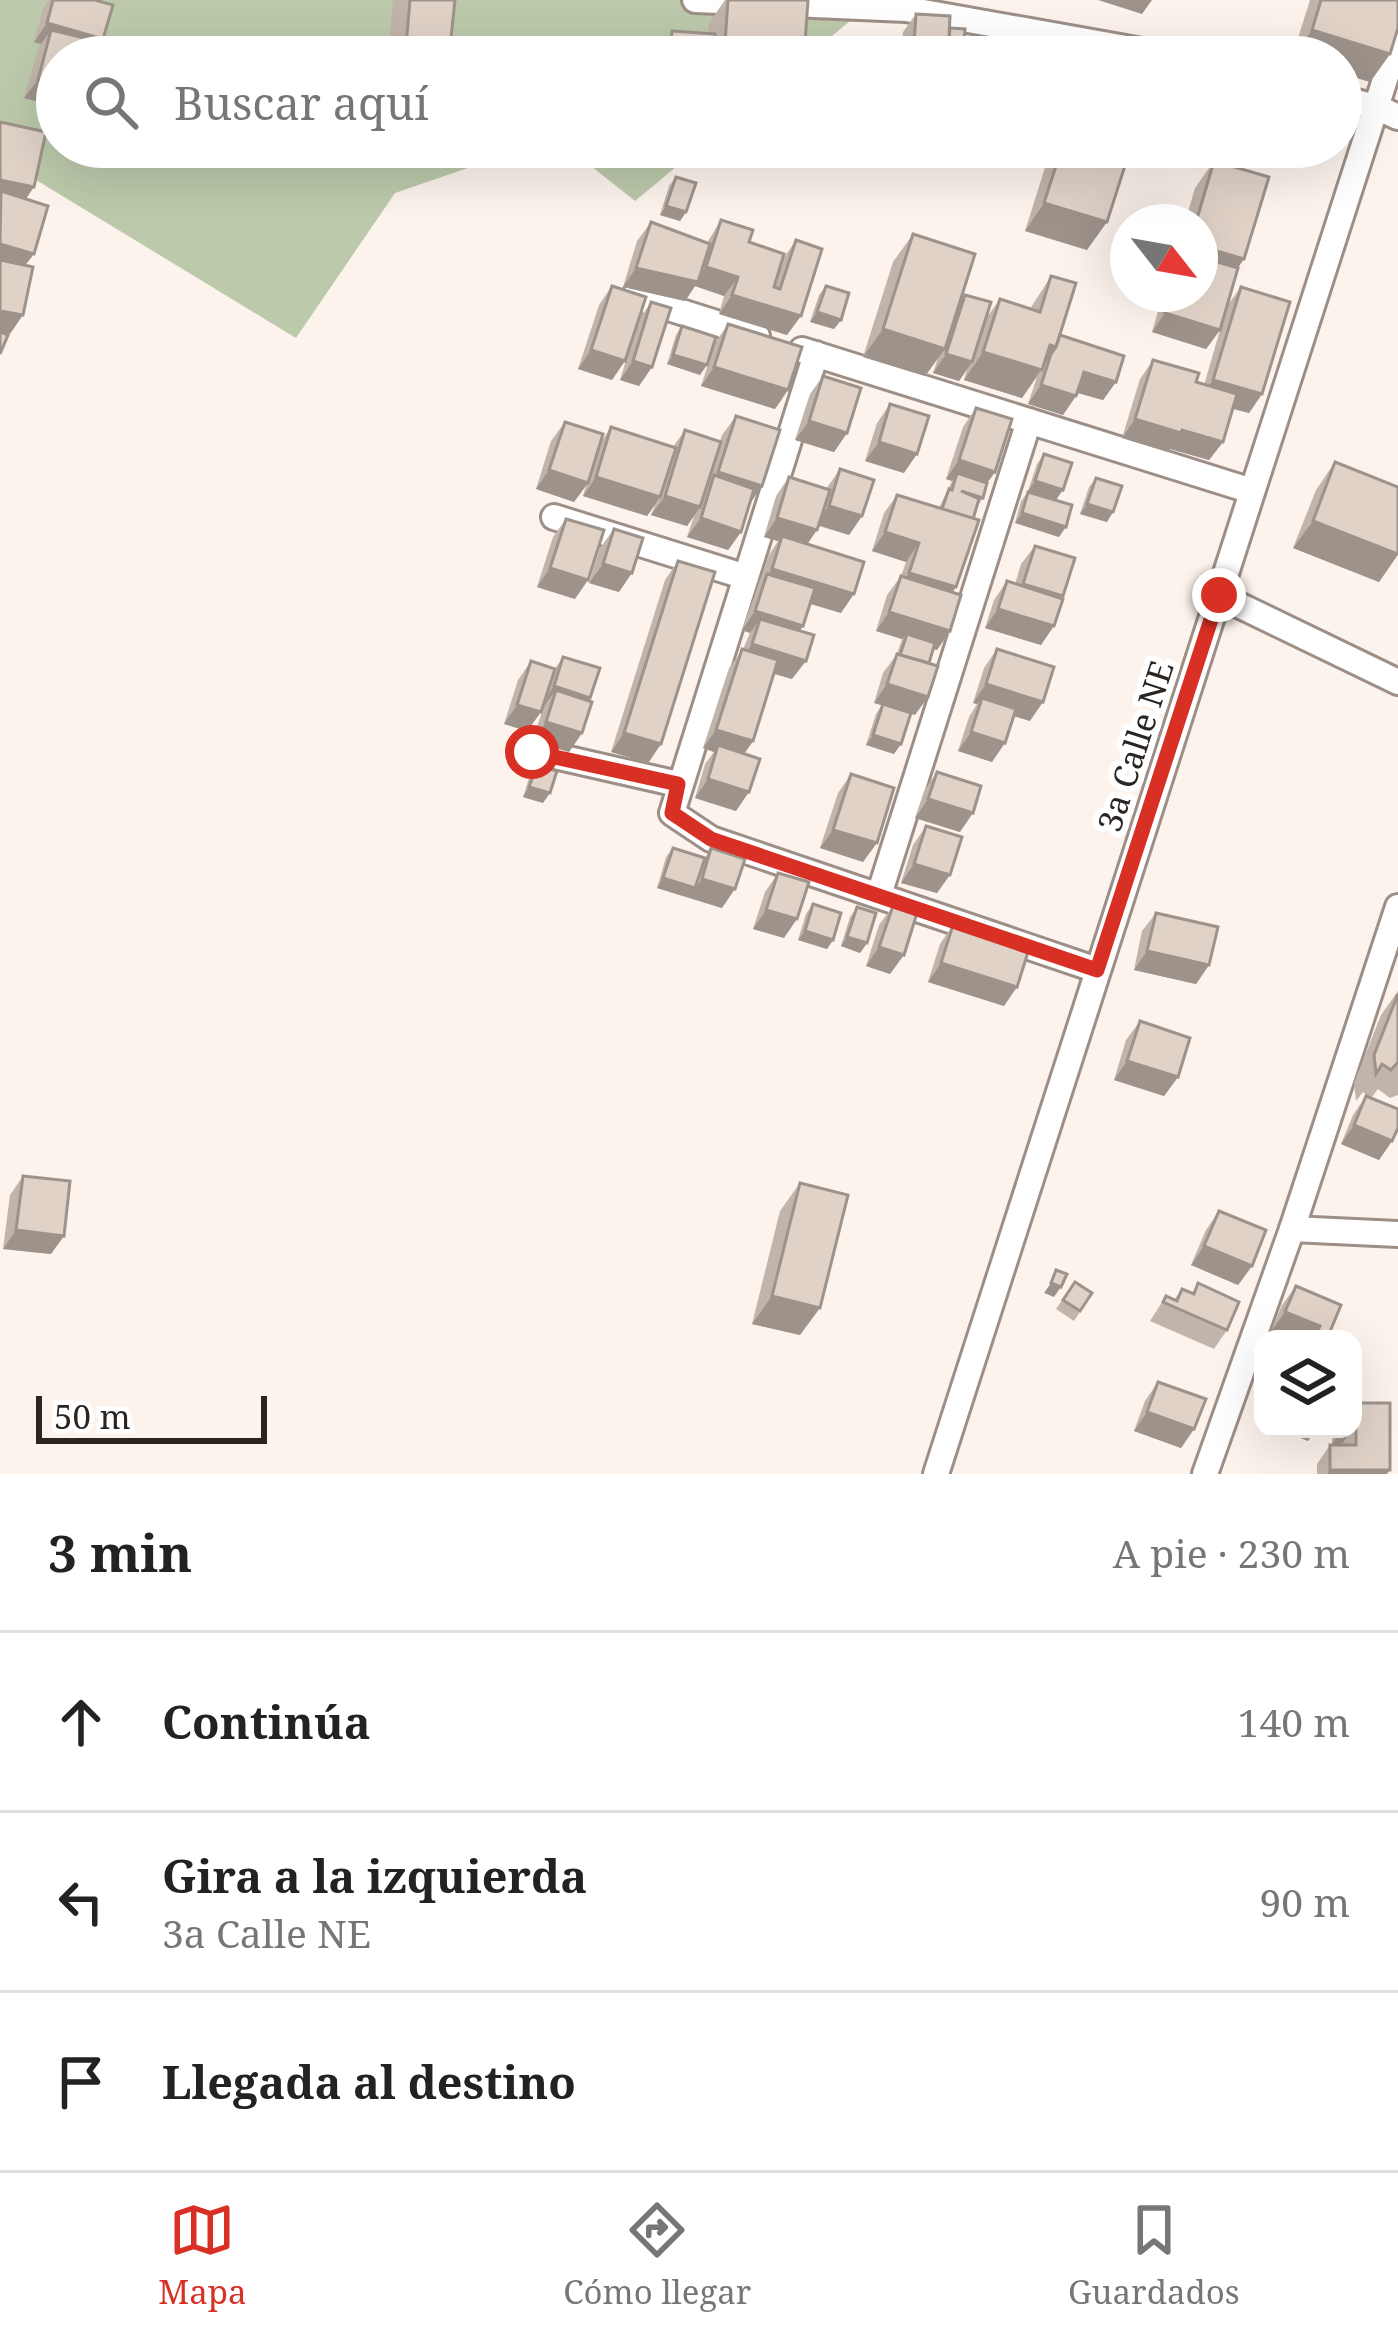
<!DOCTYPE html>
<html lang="es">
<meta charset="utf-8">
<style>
body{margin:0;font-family:"Noto Serif",serif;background:#f2f2f2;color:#222}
.controls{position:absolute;right:36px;bottom:36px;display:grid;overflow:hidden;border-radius:24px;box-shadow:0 12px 48px #0002}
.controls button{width:108px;height:108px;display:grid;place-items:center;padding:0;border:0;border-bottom:3px solid #e0e0e0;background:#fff;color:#222;font:60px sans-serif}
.compass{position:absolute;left:1110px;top:204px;width:108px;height:108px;border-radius:50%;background:#fff;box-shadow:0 12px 48px #0002;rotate:121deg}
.scale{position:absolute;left:36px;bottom:30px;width:231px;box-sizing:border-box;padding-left:12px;border:6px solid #2b2522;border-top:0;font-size:33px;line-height:42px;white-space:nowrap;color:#2b2522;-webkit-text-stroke:9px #fff;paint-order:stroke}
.stop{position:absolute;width:36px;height:36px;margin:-27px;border:9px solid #d93025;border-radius:50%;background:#fff}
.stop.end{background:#d93025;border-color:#fff;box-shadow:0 3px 12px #0008}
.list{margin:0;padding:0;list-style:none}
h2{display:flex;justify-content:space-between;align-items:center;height:156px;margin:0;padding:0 48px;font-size:51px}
h2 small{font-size:39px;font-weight:400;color:#767676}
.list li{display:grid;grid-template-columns:78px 1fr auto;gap:36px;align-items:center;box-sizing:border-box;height:180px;padding:0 48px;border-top:3px solid #e0e0e0}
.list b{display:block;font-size:45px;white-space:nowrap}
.list p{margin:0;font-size:39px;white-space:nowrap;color:#767676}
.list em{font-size:39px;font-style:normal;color:#767676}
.icon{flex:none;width:66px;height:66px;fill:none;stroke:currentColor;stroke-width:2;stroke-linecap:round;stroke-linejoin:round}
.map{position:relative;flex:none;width:1398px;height:1474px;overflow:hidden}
.search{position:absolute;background:#fff;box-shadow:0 12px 48px #0002;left:36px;right:36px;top:36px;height:132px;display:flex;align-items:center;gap:30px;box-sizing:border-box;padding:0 42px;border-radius:66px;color:#767676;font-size:45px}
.sheet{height:696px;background:#fff}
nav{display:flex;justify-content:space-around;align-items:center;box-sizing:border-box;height:168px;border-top:3px solid #e0e0e0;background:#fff;font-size:33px;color:#767676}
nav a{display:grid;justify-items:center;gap:6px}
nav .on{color:#d93025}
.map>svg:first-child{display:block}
.green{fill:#bcc9aa}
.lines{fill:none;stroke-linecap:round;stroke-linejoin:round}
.street-casing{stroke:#9d8e86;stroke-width:30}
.street{stroke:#fff;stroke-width:24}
.wall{fill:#c1b5ab}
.shaded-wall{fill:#9d938b}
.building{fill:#e0d2c7;stroke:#9d938b;stroke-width:3}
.route{stroke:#d93025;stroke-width:15}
.labels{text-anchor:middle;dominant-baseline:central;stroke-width:12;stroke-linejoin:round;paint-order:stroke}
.street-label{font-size:33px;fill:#2b2522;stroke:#fff}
</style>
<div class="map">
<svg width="1398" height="1474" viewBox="0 0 1398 1474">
<rect width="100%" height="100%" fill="#fdf3ed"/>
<g class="green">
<polygon points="0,0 875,0 807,57 57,57 57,147 529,147 395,193 296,338 0,158"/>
<polygon points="567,147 700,147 635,201"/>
</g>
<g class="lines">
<g class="street-casing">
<g id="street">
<polyline points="695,0 906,9 1176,57"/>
<polyline points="1341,98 1376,107 1398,117"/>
<polyline points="634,297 757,336"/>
<polyline points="802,350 1252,491"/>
<polyline points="816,354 672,813 711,839 1097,970"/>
<polyline points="554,517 746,577"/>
<polyline points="1218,595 1398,682"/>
<polyline points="533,751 678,784"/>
<polyline points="879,895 1029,421"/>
<polyline points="1292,1229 1398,1234"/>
<polyline points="936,1474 1398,39"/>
<polyline points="1205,1474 1292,1229 1398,907"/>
</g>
</g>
<use href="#street" class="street"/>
</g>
<g class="wall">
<polygon points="49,0 95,0 101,42 57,57 57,107 24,98 38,49 41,44 34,42 43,8"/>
<polygon points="393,0 455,0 449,57 388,57"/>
<polygon points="725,0 808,0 804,57 659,57 659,50 672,31 708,33 709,23"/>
<polygon points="1310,0 1398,0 1390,54 1370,82 1341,73 1341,57 1292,57"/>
<polygon points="916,14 950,28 963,57 901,57 903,32"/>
<polygon points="629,38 656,57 621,57 622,47"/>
<polygon points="1055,147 1122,147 1087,250 1025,231 1048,158"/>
<polygon points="1214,161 1238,268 1220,330 1206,349 1152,332 1163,294 1200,294 1200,222 1185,222 1195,188"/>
<polygon points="676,177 686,212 680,221 660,215 669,186"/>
<polygon points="721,220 749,242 783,259 796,240 787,335 719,314 724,296 695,286 685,301 623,287 637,241 651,222 707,243"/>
<polygon points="913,234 959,304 965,295 985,320 1000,299 1030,309 1051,276 1060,335 1116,382 1103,400 1077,393 1063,415 1028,404 1037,377 1022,398 964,380 967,369 959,381 933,373 938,358 925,376 863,357 893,262"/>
<polygon points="612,286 612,380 578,369 599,305"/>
<polygon points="826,286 841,320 834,329 810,322 819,295"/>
<polygon points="1241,287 1262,394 1249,413 1232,409 1223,442 1209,460 1170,449 1168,452 1122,438 1140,379 1153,360 1204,385 1227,306"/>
<polygon points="651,302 652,367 639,386 620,380 638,321"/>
<polygon points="728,324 788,390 775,409 701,386 715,343"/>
<polygon points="682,326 700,375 667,364 676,335"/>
<polygon points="823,376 847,433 834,452 795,440 810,394"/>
<polygon points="890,404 904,473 865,461 877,423"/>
<polygon points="976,408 995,472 987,483 983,498 978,505 952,593 950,631 937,650 933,649 915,715 911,714 894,754 866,745 876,714 882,705 874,703 883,673 897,654 902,639 876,631 887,595 901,576 906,562 872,551 884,513 897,495 939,508 952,481 946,479 963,427"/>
<polygon points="736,416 749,505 741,532 728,550 687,537 694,516 687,526 651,515 655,505 647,516 583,496 586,485 574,502 536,489 551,441 565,422 600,444 611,427 673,447 685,430 720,441 722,435"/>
<polygon points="1044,454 1056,500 1028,491 1037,464"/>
<polygon points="1335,462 1398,555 1379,582 1293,548 1316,490"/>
<polygon points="840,469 862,516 849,535 819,526 807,544 841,613 810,604 800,631 792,679 774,674 753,741 744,754 736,811 695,798 705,764 714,752 703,748 729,668 743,649 750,633 742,630 769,555 778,541 764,537 776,496 789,477 826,489"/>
<polygon points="1096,478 1107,522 1080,514 1089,487"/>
<polygon points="1028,492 1059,537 1015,523 1021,501"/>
<polygon points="566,519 575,599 537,587 553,537"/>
<polygon points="614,529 619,592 589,583 600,548"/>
<polygon points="1035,546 1063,596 1041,645 985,628 994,600 1007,581 1015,584 1021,564"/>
<polygon points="678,561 661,744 648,763 611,752 665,580"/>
<polygon points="997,649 1030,721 1013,716 992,762 958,751 969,717 977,704 973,703 984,668"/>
<polygon points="563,657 588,701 582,733 569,752 532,741 544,706 543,706 541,712 527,731 504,724 518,680 531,661 554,670"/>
<polygon points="537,765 543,803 523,797 530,775"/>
<polygon points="937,772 960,832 915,818 924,791"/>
<polygon points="851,774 863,862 820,848 838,793"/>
<polygon points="926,826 937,893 901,883 913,845"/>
<polygon points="673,848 705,858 711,848 722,908 657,888 666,857"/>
<polygon points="778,873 784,938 753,929 765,892"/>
<polygon points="813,904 833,940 827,949 798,940 806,914"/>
<polygon points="893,906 890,974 866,966 879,925"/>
<polygon points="857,907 867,943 860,953 841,946 850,917"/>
<polygon points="1156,913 1209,965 1196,984 1134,970 1142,931"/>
<polygon points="953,925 1004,1006 928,982 940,944"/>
<polygon points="1398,991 1398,1095 1390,1098 1378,1089 1371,1098 1392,1141 1379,1160 1341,1144 1353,1115 1366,1096 1370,1098 1363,1092 1356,1101 1354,1083 1381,1015"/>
<polygon points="1140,1021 1178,1077 1164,1096 1114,1080 1126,1040"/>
<polygon points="23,1176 51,1254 3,1249 10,1195"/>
<polygon points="800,1183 800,1335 752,1324 780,1211"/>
<polygon points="1219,1211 1252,1266 1238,1285 1191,1265 1206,1230"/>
<polygon points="1075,1282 1092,1293 1074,1321 1056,1309"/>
<polygon points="1198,1283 1227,1330 1214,1349 1150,1321 1166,1296 1174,1300 1182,1289 1192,1293"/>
<polygon points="1296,1286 1327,1339 1291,1339 1271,1331 1282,1305"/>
<polygon points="1158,1382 1194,1429 1181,1448 1134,1431 1145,1401"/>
<polygon points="1353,1403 1387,1474 1317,1474 1317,1464 1330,1445 1342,1445 1332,1444 1332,1429 1353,1429"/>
</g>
<g class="shaded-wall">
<polygon points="1098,0 1152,0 1142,14"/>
<polygon points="47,23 103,39 91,57 51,30 41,44 34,42"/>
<polygon points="1312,30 1390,54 1370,82 1341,73 1341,57 1293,57"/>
<polygon points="38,80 57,85 57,107 24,98"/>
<polygon points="0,180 34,187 21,206 0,193"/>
<polygon points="1044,203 1107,222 1087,250 1025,231"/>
<polygon points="666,206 686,212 680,221 660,215"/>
<polygon points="0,244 34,254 20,272 0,267"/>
<polygon points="1200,246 1244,259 1225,287 1200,279"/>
<polygon points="706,267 738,277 724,296 695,286 685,301 623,287 636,268 696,281"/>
<polygon points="732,295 801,316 787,335 719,314"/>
<polygon points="0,311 23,315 10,334 0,332"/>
<polygon points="817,312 841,320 834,329 810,322"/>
<polygon points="1165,313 1220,330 1206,349 1152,332"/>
<polygon points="883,329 945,349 925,376 863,357"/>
<polygon points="1050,345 1056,347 1022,398 964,380 983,352"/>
<polygon points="591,350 625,361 612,380 578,369"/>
<polygon points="946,354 972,362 959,381 933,373"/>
<polygon points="673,355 707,365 700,375 667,364"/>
<polygon points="633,361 652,367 639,386 620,380"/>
<polygon points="714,367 788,390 775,409 701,386"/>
<polygon points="1084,372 1116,382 1103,400 1071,391"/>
<polygon points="1213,380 1262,394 1249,413 1199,399"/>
<polygon points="1041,385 1076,396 1063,415 1028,404"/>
<polygon points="1135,419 1182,430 1223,442 1209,460 1170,449 1168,452 1122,438"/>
<polygon points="809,421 847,433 834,452 795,440"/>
<polygon points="879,442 917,454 904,473 865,461"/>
<polygon points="959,460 995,472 982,490 957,473 952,481 946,479"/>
<polygon points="549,470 588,483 574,502 536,489"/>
<polygon points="718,472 762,486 749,505 713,479"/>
<polygon points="596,477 660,497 647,516 583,496"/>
<polygon points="1035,481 1063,490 1056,500 1028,491"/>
<polygon points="665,496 700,507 687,526 651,515"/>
<polygon points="1087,504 1113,512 1107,522 1080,514"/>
<polygon points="829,506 862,516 849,535 815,524"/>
<polygon points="1022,513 1066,527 1059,537 1015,523"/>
<polygon points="701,518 741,532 728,550 687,537"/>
<polygon points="777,518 817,530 804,549 782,536 778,541 764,537"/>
<polygon points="1313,521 1398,554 1379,582 1293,548"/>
<polygon points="885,532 919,543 906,562 872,551"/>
<polygon points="603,564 632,573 619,592 589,583"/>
<polygon points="550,568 588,580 575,599 537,587"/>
<polygon points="772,569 854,594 841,613 763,589 767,576"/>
<polygon points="909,573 956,587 943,606 896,592"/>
<polygon points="998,609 1054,626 1041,645 985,628"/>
<polygon points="755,611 803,626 790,645 760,619 750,633 742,630"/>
<polygon points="889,612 950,631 937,650 904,640 907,634 902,639 876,631"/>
<polygon points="752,644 806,661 792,679 739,663"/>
<polygon points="887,684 928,697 915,715 874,703"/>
<polygon points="986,684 1043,702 1030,721 980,705 982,698 977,704 973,703"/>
<polygon points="554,686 590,698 577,717 556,690 544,706 541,705"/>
<polygon points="517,705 541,712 527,731 504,724"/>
<polygon points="546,722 582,733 569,752 532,741"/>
<polygon points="716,730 753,741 740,760 718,745 714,752 703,748"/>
<polygon points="971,732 1005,743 992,762 958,751"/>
<polygon points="624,733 661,744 648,763 611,752"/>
<polygon points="873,735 901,744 894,754 866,745"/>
<polygon points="708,779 749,792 736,811 695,798"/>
<polygon points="529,787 550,793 543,803 523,797"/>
<polygon points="928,799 973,813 960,832 915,818"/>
<polygon points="833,830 877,843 863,862 820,848"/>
<polygon points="914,864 950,875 937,893 901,883"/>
<polygon points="663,878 695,888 702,879 735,889 722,908 657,888"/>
<polygon points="766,910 797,919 784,938 753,929"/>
<polygon points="805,931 833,940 827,949 798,940"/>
<polygon points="847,937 867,943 860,953 841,946"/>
<polygon points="879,947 904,955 890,974 866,966"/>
<polygon points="1147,951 1209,965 1196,984 1134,970"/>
<polygon points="941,963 1017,987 1004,1006 928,982"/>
<polygon points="1127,1061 1178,1077 1164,1096 1114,1080"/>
<polygon points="1354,1125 1392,1141 1379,1160 1341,1144"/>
<polygon points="16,1230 64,1236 51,1254 3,1249"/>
<polygon points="1204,1246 1252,1266 1238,1285 1191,1265"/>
<polygon points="1051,1283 1061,1287 1054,1297 1044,1293"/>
<polygon points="772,1296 820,1308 800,1335 752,1324"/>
<polygon points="1285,1312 1320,1326 1311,1339 1291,1339 1271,1331"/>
<polygon points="1147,1412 1194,1429 1181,1448 1134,1431"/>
<polygon points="1278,1429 1317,1429 1308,1441"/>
<polygon points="1342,1429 1353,1429 1342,1444 1332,1444"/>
<polygon points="1330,1470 1390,1470 1387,1474 1327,1474"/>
</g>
<g class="building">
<polygon points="53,0 95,0 113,5 103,39 47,23"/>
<polygon points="410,0 455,0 449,57 405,57"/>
<polygon points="728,0 808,0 804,57 724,57"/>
<polygon points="1321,0 1398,0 1398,28 1390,54 1312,30"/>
<polygon points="916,14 950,16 948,57 913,57"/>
<polygon points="950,28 965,29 963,57 948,57"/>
<polygon points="51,30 105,43 102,57 57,57 57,85 38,80"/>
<polygon points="672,31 715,34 714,57 670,57"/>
<polygon points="629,38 657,40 656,57 627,57"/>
<polygon points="0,122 46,132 34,187 0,180"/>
<polygon points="1062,147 1122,147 1130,150 1107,222 1044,203"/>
<polygon points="1214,161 1269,177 1244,259 1200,246 1200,222 1196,222"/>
<polygon points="676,177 696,183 686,212 666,206"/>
<polygon points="1,191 48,206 34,254 0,244"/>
<polygon points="721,220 753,230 749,242 784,254 774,287 780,289 796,240 822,249 801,316 732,295 738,277 706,267"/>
<polygon points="651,222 710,244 698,282 636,268"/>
<polygon points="913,234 975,254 945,349 883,329"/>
<polygon points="1200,257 1238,268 1220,330 1165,313 1171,294 1200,294"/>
<polygon points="0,260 33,267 23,315 0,311"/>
<polygon points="1051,276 1076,283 1056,347 1050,345 1042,370 983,352 1000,299 1040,312"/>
<polygon points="612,286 646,297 625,361 591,350"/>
<polygon points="826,286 849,293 841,320 817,312"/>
<polygon points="1241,287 1290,302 1262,394 1213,380"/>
<polygon points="965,295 991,302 972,362 946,354"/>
<polygon points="651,302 671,308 652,367 633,361"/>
<polygon points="728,324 802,347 788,390 714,367"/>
<polygon points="682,326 716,337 707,365 673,355"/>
<polygon points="0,332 8,335 0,354"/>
<polygon points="1060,335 1124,356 1116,382 1084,372 1076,396 1041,385 1051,354 1056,347"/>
<polygon points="1153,360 1199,373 1196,382 1237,394 1223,442 1182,430 1181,433 1135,419"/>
<polygon points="823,376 861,388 847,433 809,421"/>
<polygon points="890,404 929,416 917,454 879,442"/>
<polygon points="976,408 1012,419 995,472 959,460"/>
<polygon points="736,416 780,430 762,486 718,472"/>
<polygon points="565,422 603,434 588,483 549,470"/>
<polygon points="611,427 676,448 660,497 596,477"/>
<polygon points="685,430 721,442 700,507 665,496"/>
<polygon points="1044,454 1072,463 1063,490 1035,481"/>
<polygon points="1335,462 1398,487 1398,554 1313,521"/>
<polygon points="840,469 874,480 862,516 829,506"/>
<polygon points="957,473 987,483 983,498 961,491 979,499 973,519 942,509 949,489 952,490"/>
<polygon points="714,475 754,489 741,532 701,518"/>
<polygon points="789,477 830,490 817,530 777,518"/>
<polygon points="1096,478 1122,486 1113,512 1087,504"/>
<polygon points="1028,492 1072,505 1066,527 1022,513"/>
<polygon points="897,495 979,520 956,587 909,573 919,543 885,532"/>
<polygon points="566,519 604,530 588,580 550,568"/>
<polygon points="614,529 643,538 632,573 603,564"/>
<polygon points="782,536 864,562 854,594 772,569"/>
<polygon points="1035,546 1075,558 1063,596 1023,584"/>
<polygon points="678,561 715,572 661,744 624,733"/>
<polygon points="767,574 815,588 803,626 755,611"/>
<polygon points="901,576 961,595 950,631 889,612"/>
<polygon points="1007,581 1063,599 1054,626 998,609"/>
<polygon points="760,619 814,635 806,661 752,644"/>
<polygon points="907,634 935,643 929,663 900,655"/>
<polygon points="742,649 778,660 753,741 716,730"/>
<polygon points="997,649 1054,667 1043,702 986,684"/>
<polygon points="897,654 938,666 928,697 887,684"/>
<polygon points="563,657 600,668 590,698 554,686"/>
<polygon points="531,661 555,669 541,712 517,705"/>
<polygon points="556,690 592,702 582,733 546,722"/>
<polygon points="982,698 1016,709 1005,743 971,732"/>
<polygon points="883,704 911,713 901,744 873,735"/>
<polygon points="718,745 760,759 749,792 708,779"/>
<polygon points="537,765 557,771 550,793 529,787"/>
<polygon points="937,772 981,786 973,813 928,799"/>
<polygon points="851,774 894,788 877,843 833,830"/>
<polygon points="926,826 962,837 950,875 914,864"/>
<polygon points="673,848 705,858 695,888 663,878"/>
<polygon points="711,848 745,859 735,889 702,879"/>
<polygon points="778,873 809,882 797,919 766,910"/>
<polygon points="813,904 841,913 833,940 805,931"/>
<polygon points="893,906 917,913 904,955 879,947"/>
<polygon points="857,907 876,913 867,943 847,937"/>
<polygon points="1156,913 1218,927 1209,965 1147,951"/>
<polygon points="953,925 1029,949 1017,987 941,963"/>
<polygon points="1398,994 1398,1062 1391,1070 1382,1064 1376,1074 1374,1055"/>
<polygon points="1140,1021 1190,1038 1178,1077 1127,1061"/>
<polygon points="1366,1096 1398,1109 1398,1128 1392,1141 1354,1125"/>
<polygon points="23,1176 70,1181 64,1236 16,1230"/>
<polygon points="800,1183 848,1195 820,1308 772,1296"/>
<polygon points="1219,1211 1266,1230 1252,1266 1204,1246"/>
<polygon points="1056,1270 1067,1274 1061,1287 1051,1283"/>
<polygon points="1075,1282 1092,1293 1080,1311 1063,1300"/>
<polygon points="1198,1283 1239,1302 1227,1330 1163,1302 1166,1296 1177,1301 1182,1289 1194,1294"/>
<polygon points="1296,1286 1341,1305 1327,1339 1314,1339 1320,1326 1285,1312"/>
<polygon points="1158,1382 1206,1399 1194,1429 1147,1412"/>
<polygon points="1353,1403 1390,1403 1390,1470 1330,1470 1330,1445 1356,1445 1356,1425 1353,1425"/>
</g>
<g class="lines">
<polyline class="route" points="532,752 678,784 672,813 711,839 1097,970 1219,595"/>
</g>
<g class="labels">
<g class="street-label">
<text transform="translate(1135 746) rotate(-72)">3a Calle NE</text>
</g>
</g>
</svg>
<div class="controls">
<button><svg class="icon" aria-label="layers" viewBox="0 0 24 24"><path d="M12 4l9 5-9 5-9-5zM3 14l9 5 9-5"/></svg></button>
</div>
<svg class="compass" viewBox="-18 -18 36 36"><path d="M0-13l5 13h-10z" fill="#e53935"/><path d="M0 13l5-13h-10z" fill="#767676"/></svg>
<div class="scale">50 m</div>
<div class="stop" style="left:532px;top:752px"></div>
<div class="stop end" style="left:1219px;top:595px"></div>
<div class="search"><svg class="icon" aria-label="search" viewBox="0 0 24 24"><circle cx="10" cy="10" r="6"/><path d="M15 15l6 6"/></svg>Buscar aquí</div>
</div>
<section class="sheet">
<h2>3 min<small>A pie · 230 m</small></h2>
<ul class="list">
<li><svg class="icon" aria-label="ahead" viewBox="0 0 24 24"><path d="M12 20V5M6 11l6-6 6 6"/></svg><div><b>Continúa</b></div><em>140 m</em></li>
<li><svg class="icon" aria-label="left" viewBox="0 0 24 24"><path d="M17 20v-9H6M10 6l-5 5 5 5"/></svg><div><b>Gira a la izquierda</b><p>3a Calle NE</p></div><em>90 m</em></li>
<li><svg class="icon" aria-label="arrive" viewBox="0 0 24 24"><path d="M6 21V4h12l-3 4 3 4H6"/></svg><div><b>Llegada al destino</b></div></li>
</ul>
</section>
<nav>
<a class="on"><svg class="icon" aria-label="map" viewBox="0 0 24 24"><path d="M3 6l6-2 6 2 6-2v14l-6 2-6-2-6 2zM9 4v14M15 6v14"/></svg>Mapa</a>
<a><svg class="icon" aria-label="directions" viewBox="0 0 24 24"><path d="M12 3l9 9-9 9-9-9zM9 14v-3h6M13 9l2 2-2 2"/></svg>Cómo llegar</a>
<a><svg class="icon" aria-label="saved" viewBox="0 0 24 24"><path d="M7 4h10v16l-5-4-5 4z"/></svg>Guardados</a>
</nav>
